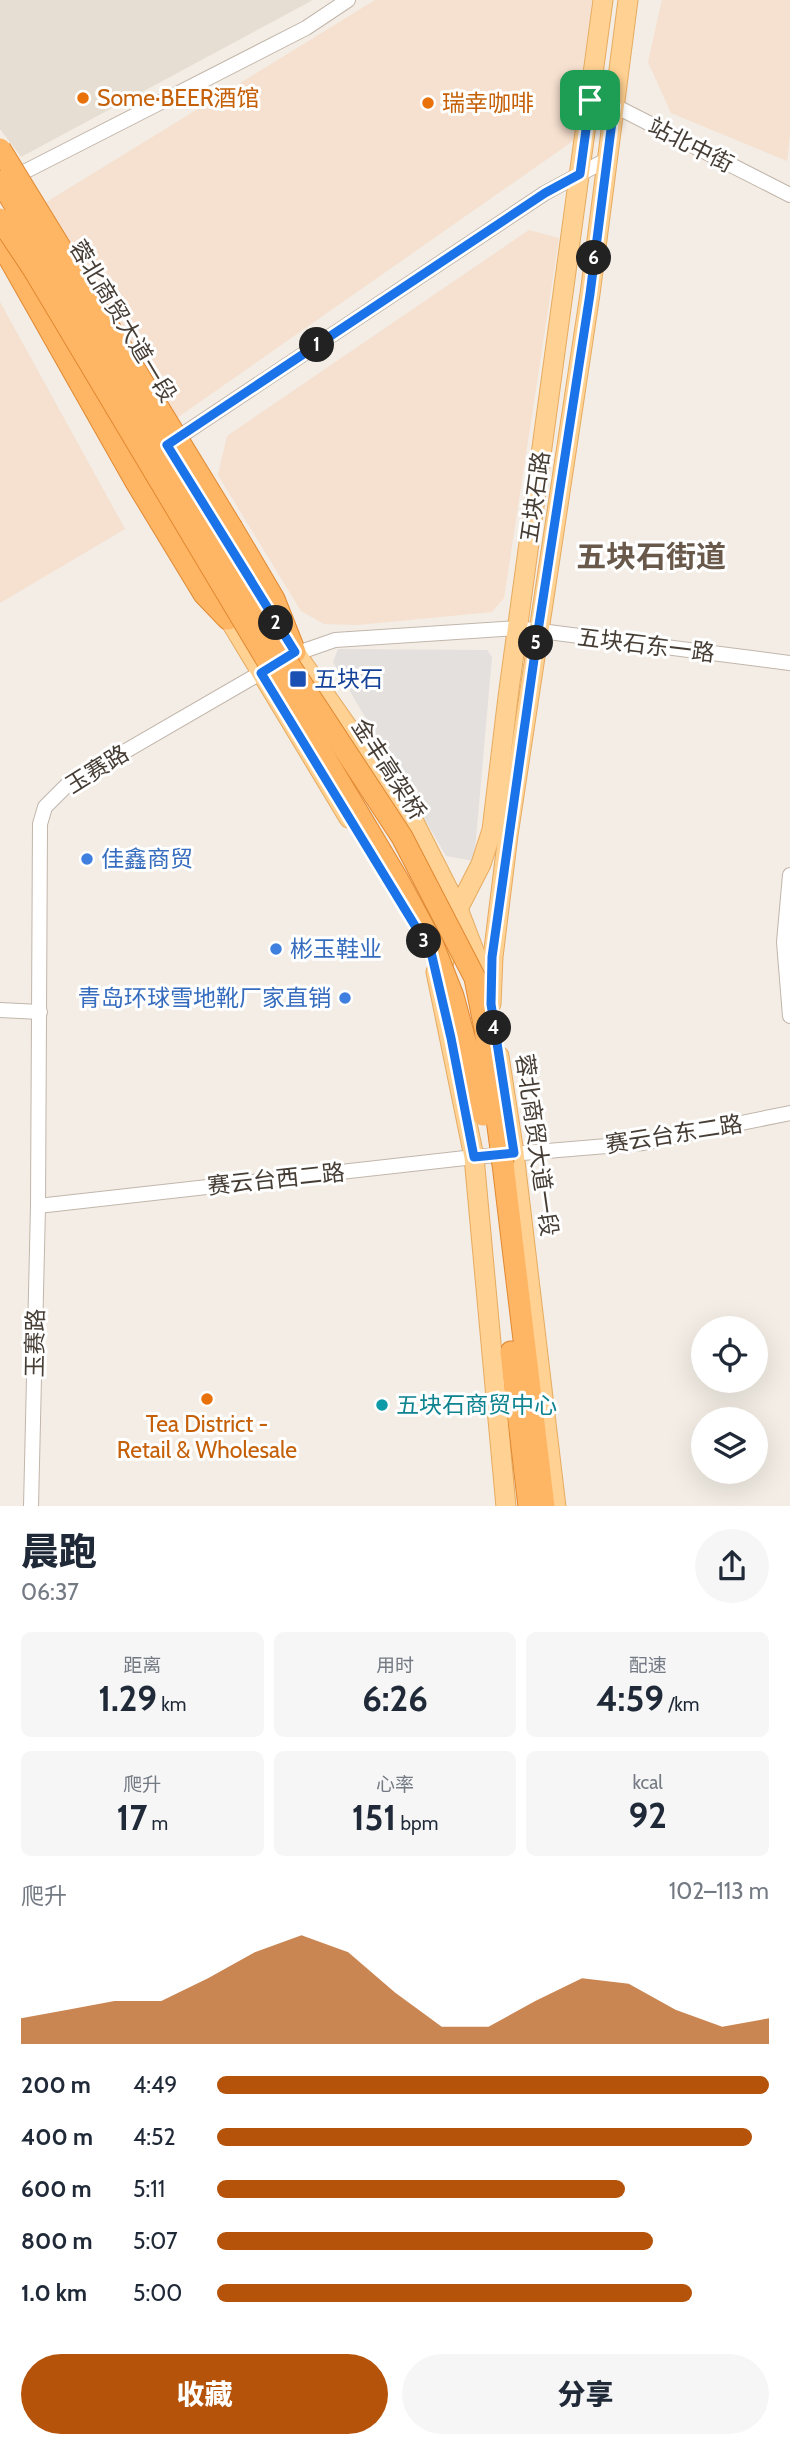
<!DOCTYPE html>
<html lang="zh">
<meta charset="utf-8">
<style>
:root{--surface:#fff;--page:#f6f6f7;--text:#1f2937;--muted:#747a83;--accent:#b45309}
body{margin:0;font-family:Cabin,"Noto Sans SC",sans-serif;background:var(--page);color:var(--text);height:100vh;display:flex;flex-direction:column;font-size:26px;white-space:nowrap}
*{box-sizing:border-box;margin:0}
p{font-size:23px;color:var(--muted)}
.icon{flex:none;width:38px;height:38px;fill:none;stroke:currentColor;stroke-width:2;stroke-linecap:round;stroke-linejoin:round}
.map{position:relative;height:1506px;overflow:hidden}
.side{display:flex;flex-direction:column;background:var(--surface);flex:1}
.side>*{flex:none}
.controls{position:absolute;left:691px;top:1316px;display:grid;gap:14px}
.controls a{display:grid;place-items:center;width:77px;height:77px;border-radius:50%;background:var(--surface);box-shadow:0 7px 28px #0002;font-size:35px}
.pin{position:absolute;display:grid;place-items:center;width:60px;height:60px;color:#fff;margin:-30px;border-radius:14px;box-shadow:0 4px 10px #0006}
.km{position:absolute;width:35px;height:35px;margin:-18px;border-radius:50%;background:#222;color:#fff;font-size:19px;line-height:35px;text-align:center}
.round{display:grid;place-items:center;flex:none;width:74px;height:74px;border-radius:37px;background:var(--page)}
.summary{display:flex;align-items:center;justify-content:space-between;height:119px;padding:0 21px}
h1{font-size:38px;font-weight:800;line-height:52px}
.figures{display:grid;grid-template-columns:repeat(3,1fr);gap:10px;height:119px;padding:7px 21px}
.figures div{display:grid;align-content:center;border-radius:10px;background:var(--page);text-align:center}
.figures b{font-size:35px;font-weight:800}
.figures small{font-size:19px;font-weight:400}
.figures p{font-size:19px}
.chart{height:196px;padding:14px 21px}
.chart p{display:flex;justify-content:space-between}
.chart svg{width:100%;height:126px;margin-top:7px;fill:var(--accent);opacity:.7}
.action{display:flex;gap:14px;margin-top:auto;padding:14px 21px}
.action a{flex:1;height:80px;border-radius:42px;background:var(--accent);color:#fff;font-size:28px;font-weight:800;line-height:80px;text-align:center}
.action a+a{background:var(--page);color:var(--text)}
ul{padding:0 21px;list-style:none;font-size:23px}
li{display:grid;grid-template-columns:112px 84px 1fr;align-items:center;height:52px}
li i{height:18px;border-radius:9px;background:var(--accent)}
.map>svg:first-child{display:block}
.residential{fill:#e7ded3}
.commercial{fill:#f6e0cf}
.parking{fill:#e4e0de}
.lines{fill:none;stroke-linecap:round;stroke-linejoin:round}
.minor-casing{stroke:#c2b6ab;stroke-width:16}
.major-casing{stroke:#e7ab60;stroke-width:21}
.highway-casing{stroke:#e18831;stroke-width:23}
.minor{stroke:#fff;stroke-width:14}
.major{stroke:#ffd192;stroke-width:19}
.highway{stroke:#ffb664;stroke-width:21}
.highway-bridge-casing{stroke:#e18831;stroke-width:23;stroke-linecap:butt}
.highway-bridge{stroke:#ffb664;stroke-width:21}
.route-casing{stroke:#fff;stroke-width:14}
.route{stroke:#1a73e8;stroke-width:9}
.food-dot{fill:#e8710a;stroke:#fff;stroke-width:2.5}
.transit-dot{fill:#1a4fb4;stroke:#fff;stroke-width:2.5}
.shop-dot{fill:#3f7fe0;stroke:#fff;stroke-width:2.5}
.culture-dot{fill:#0f9aa8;stroke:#fff;stroke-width:2.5}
.labels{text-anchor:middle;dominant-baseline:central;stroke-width:6;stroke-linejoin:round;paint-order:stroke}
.food-label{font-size:23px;fill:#c56008;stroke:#fff;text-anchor:start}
.street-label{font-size:23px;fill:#463d35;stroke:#fff}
.transit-label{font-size:23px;fill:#164399;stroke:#fff;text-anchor:start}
.shop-label{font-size:23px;fill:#366cbe;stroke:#fff;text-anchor:start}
.culture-label{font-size:23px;fill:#0d838f;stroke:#fff;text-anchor:start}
.district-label{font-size:30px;font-weight:bold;fill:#69594b;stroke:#fff}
</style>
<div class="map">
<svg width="790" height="1507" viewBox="0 0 790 1507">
<rect width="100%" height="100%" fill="#f3ede5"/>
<polygon class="residential" points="0,0 313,0 21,157 0,129"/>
<g class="commercial">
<polygon points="375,0 592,0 573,141 164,427 40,206"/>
<polygon points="662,0 790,0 790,135 787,161 671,113 648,62"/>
<polygon points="529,230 559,238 504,598 492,612 357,625 324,624 301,611 218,475 227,436"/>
<polygon points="0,302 125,529 0,603"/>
</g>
<polygon class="parking" points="338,649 487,650 492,657 474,861 446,856 333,662"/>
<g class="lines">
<g class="minor-casing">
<g id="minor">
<polyline points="590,100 615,106 790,195"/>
<polyline points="11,181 24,172 306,28 348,0"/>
<polyline points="170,443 545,193 606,160"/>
<polyline points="289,656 335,640 517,628 790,663"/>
<polyline points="790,875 784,942 790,1016"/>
<polyline points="0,1010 40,1012"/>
<polyline points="38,1206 474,1157 643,1143 790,1113"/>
<polyline points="31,1507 38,1206 40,824 45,807 67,785 269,668"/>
</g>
</g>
<g class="major-casing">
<g id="major">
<polyline points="220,604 349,818"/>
<polyline points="287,641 413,820 458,909 486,982"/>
<polyline points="436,972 474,1157 506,1507"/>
<polyline points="442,972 447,943 458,909 481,864 492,830 508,697 603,0"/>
<polyline points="491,1004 493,957 508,835 590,294 628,0"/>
<polyline points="499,1056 514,1153 556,1507"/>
</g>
</g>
<g class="highway-casing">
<g id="highway">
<polyline points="0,242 136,482 204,594 228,619"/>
<polyline points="232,528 274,599 295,652"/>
<polyline points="503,1164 544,1507"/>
<polyline points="511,1352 529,1507"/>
</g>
</g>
<use href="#minor" class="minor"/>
<use href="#major" class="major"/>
<use href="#highway" class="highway"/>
<g class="highway-bridge-casing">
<g id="highway-bridge">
<polyline points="0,149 232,528"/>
<polyline points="0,181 68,291 282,654 402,837 475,978 485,1029 503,1164"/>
<polyline points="0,219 34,270 398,880 433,945 453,996 481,1100 483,1115"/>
</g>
</g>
<use href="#highway-bridge" class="highway-bridge"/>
</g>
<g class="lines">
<g class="route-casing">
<polygon id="route" points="590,100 614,106 590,294 538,631 492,957 491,1004 514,1153 474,1157 451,1038 431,952 261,673 295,652 167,445 545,193 580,174"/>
</g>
<use href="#route" class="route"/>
</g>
<g class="food-dot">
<circle cx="83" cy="98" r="7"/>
<circle cx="428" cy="103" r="7"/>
<circle cx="207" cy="1399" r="7"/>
</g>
<rect class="transit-dot" x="289" y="670" width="18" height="18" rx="3.5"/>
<g class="shop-dot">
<circle cx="87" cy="859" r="7"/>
<circle cx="276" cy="949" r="7"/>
<circle cx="345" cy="998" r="7"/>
</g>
<circle class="culture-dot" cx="382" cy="1405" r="7"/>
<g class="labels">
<g class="food-label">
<text x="97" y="98">Some·BEER酒馆</text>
<text x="442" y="103">瑞幸咖啡</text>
<text x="207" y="1424" text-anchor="middle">Tea District -<tspan x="207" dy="26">Retail &amp; Wholesale</tspan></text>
</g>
<g class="street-label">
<text transform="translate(691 145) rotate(27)">站北中街</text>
<text transform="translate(123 321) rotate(59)">蓉北商贸大道一段</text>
<text transform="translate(535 497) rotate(-82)">五块石路</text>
<text transform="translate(646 645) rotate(7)">五块石东一路</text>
<text transform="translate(97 769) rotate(-32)">玉赛路</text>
<text transform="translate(389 769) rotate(57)">金丰高架桥</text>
<text transform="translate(674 1134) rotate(-9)">赛云台东二路</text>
<text transform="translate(537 1145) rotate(82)">蓉北商贸大道一段</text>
<text transform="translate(276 1179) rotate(-6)">赛云台西二路</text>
<text transform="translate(35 1343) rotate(-89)">玉赛路</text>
</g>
<g class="transit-label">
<text x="314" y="679">五块石</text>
</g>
<g class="shop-label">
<text x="101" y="859">佳鑫商贸</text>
<text x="290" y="949">彬玉鞋业</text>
<text x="331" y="998" text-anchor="end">青岛环球雪地靴厂家直销</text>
</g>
<g class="culture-label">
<text x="396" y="1405">五块石商贸中心</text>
</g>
<g class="district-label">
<text x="651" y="556">五块石街道</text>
</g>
</g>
</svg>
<div class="controls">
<a><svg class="icon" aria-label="locate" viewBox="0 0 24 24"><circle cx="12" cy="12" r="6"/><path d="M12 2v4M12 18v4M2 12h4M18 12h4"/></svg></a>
<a><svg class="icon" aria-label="layers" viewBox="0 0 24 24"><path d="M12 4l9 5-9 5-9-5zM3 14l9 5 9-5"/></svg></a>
</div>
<div class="pin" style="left:590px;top:100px;background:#1e9e55"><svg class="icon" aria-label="arrive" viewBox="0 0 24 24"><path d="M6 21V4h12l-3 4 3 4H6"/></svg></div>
<b class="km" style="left:317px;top:345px">1</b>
<b class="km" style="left:276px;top:623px">2</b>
<b class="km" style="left:424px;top:941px">3</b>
<b class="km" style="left:494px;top:1028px">4</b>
<b class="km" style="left:536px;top:643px">5</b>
<b class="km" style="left:594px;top:258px">6</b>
</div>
<section class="side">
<div class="summary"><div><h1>晨跑</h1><p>06:37</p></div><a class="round"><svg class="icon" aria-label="share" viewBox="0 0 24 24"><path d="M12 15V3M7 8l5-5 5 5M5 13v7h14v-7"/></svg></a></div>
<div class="figures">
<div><p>距离</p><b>1.29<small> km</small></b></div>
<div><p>用时</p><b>6:26</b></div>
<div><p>配速</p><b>4:59<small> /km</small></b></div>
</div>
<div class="figures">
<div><p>爬升</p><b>17<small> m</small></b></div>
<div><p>心率</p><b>151<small> bpm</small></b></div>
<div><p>kcal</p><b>92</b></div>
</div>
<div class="chart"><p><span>爬升</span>102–113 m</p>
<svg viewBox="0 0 160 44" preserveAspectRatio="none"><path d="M0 44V35L10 32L20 29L30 29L40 21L50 12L60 6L70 12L80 26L90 38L100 38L110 29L120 21L130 23L140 32L150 38L160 35V44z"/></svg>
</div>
<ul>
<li><b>200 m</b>4:49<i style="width:100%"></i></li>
<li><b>400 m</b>4:52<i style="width:97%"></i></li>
<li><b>600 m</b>5:11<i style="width:74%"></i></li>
<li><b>800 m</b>5:07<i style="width:79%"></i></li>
<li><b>1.0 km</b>5:00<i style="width:86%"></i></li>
</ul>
<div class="action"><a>收藏</a><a>分享</a></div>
</section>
